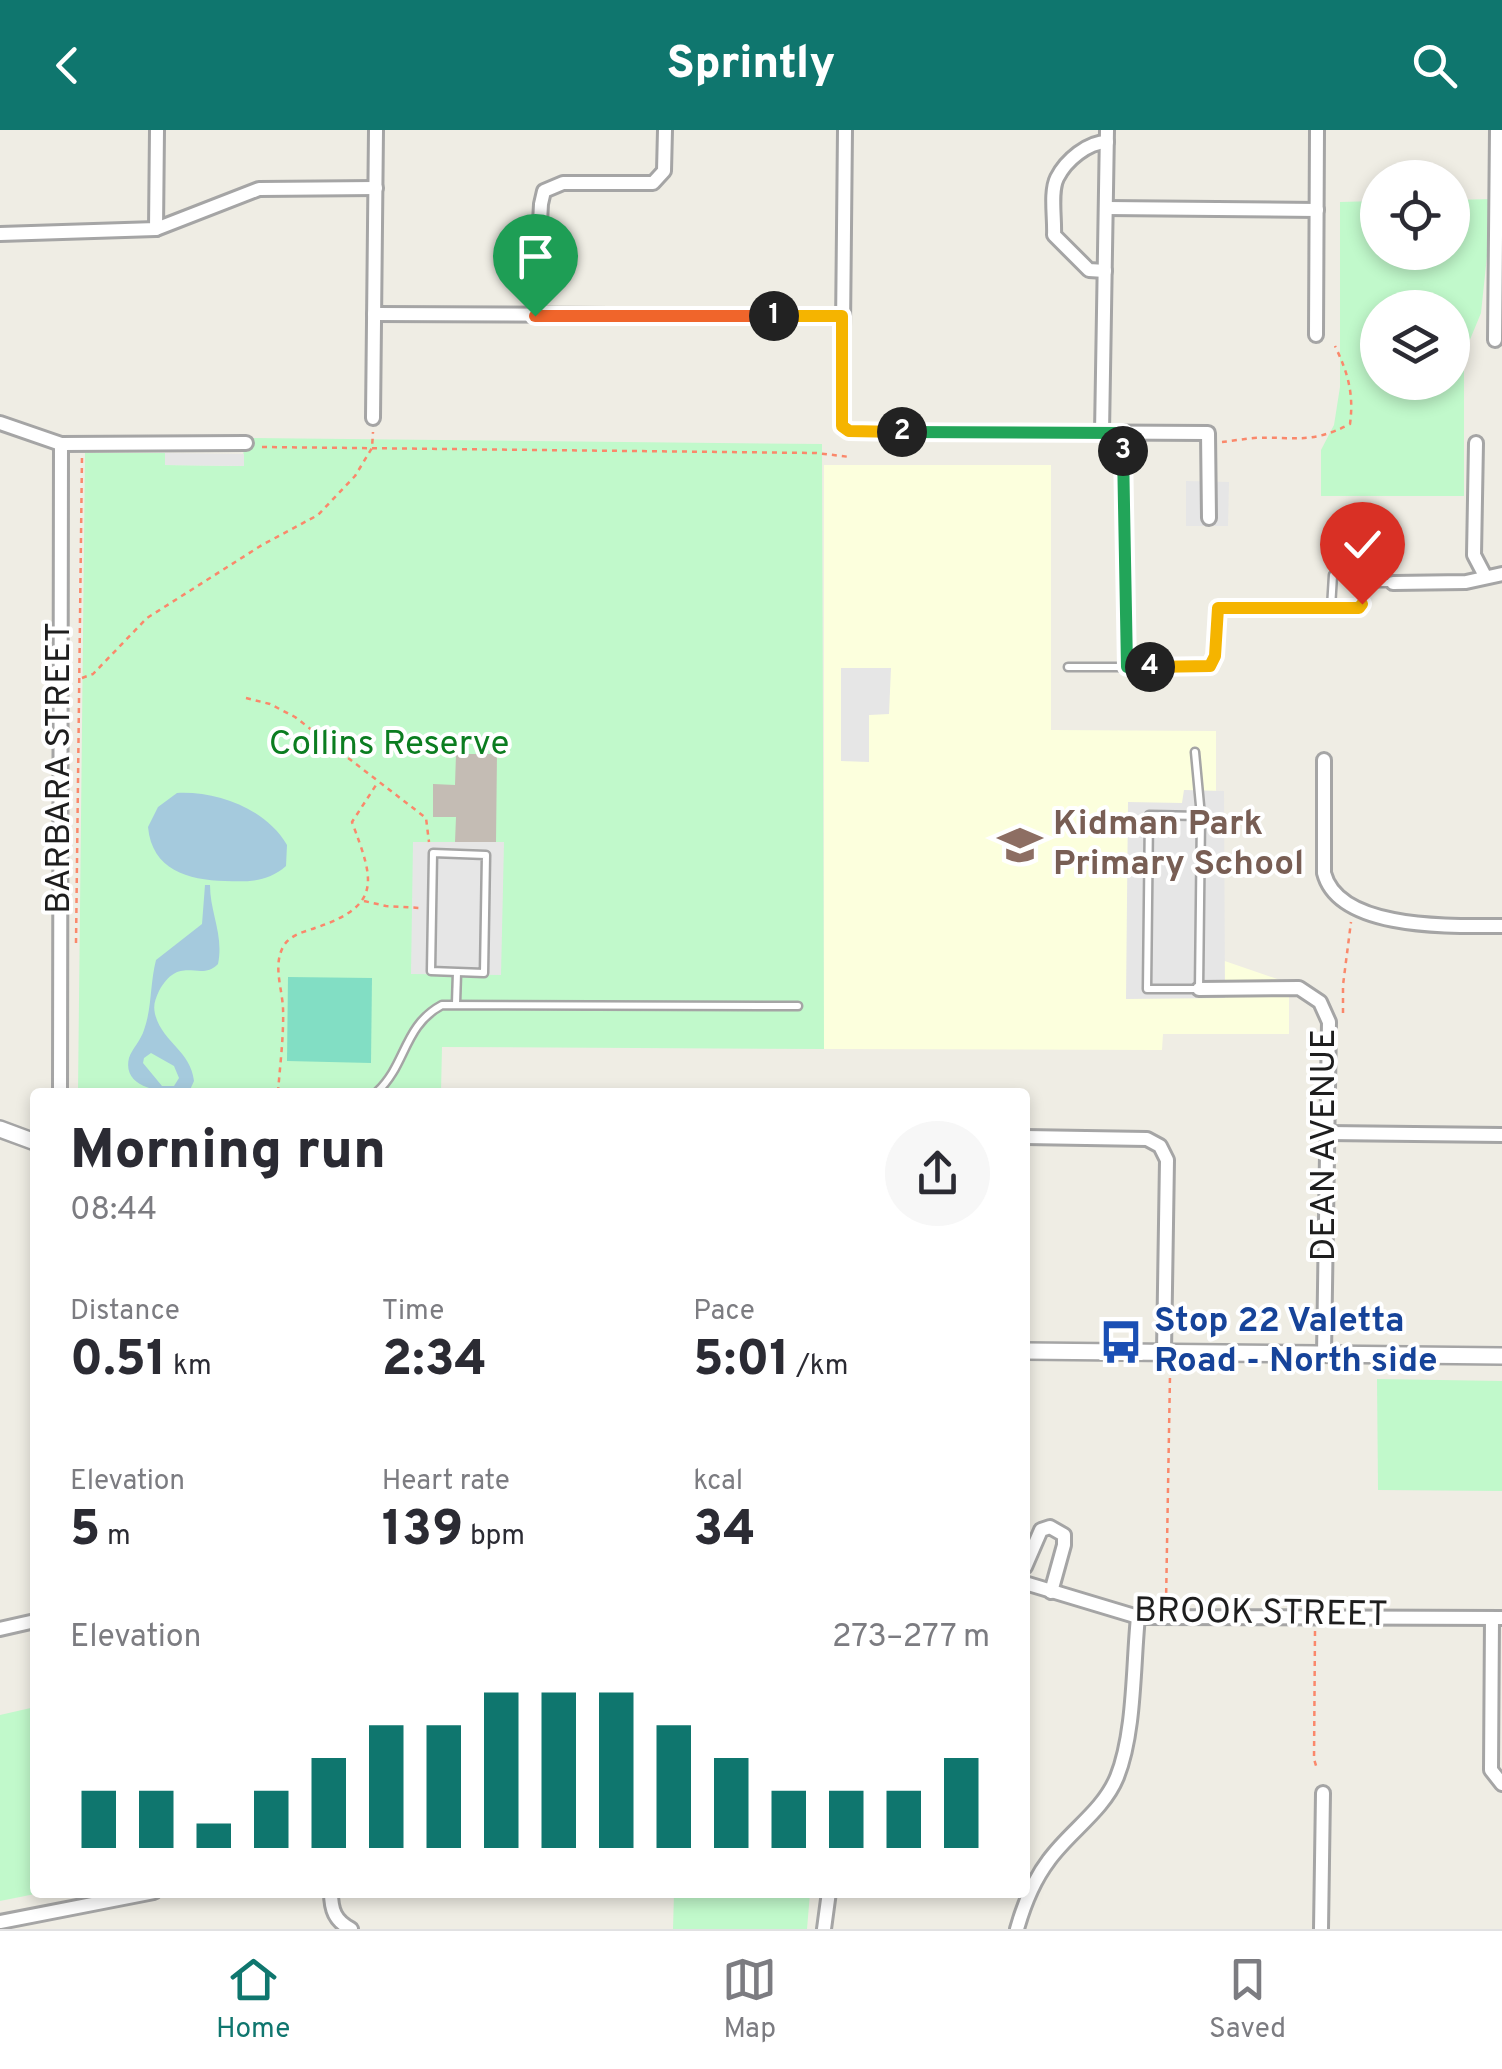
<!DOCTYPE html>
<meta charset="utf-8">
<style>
:root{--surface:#fff;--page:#f7f7f7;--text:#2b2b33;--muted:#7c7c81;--line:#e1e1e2;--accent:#0f766e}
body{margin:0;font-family:Overpass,sans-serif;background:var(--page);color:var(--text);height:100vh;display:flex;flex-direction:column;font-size:38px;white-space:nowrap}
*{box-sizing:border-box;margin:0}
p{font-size:32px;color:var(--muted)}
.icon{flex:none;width:55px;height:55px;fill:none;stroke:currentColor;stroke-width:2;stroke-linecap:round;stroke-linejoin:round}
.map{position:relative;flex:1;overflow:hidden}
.sheet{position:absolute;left:30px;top:958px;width:1000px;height:810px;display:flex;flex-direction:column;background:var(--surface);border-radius:10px;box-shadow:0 5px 15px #0003}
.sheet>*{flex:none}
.controls{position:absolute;left:1360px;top:30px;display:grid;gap:20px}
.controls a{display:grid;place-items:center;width:110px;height:110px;border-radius:50%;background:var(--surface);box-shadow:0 5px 15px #0003;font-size:50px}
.pin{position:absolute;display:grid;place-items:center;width:85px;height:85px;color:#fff;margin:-102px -42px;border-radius:50% 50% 50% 0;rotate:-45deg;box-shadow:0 0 10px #0007}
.pin .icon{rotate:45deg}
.km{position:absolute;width:50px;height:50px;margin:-25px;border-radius:50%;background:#222;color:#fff;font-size:28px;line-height:50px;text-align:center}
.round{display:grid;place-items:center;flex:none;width:105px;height:105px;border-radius:52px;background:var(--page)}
.headline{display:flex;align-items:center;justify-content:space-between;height:170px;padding:0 40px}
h1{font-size:55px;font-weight:800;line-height:75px}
.figures{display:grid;grid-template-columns:repeat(3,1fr);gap:15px;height:170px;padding:10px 40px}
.figures div{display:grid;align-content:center}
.figures b{font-size:50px;font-weight:800}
.figures small{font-size:28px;font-weight:400}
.figures p{font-size:28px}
.chart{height:280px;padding:20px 40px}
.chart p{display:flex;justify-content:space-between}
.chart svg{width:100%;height:180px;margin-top:10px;stroke:var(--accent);stroke-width:6}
header{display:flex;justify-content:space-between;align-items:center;height:130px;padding:0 40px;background:var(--accent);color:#fff;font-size:45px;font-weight:800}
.tabs{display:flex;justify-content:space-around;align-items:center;height:140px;border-top:2px solid var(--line);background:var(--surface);font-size:28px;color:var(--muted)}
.tabs a{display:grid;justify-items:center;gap:5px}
.tabs .on{color:var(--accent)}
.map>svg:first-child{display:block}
.education{fill:#fcffdd}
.park{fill:#c1f9cb;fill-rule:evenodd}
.pitch{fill:#82dec4}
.parking{fill:#e6e6e6}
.water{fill:#a5cadd;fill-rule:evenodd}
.building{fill:#c4bcb4}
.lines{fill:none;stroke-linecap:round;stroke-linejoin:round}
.service-casing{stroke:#a5a5a5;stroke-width:11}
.minor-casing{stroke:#a5a5a5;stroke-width:18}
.tertiary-casing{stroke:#a5a5a5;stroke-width:20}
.path{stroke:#fa886b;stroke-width:2.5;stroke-dasharray:5 5;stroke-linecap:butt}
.service{stroke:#fff;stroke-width:6}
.minor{stroke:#fff;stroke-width:12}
.tertiary{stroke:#fff;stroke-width:15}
.split-1-casing{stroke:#fff;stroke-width:20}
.split-2-casing{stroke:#fff;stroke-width:20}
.split-3-casing{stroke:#fff;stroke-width:20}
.split-4-casing{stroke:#fff;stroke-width:20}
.split-5-casing{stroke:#fff;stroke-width:20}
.split-1{stroke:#f0652b;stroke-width:12}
.split-2{stroke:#f5b400;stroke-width:12}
.split-3{stroke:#22a559;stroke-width:12}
.split-4{stroke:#22a559;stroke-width:12}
.split-5{stroke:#f5b400;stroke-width:12}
.labels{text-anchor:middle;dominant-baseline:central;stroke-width:8;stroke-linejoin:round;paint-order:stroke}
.park-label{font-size:35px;fill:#0b7d20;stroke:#fff}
.street-label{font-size:35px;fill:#1e1e1e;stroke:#fff}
.education-label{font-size:35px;font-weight:bold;fill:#785e54;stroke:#fff;text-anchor:start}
.transit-label{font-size:35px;font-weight:bold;fill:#164399;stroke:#fff;text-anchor:start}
</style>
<header><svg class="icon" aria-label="back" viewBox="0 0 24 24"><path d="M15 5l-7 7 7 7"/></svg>Sprintly<svg class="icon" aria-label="search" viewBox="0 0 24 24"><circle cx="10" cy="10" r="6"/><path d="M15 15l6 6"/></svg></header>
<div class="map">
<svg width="1502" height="1799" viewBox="0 0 1502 1799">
<rect width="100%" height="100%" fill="#efede4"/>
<polygon class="education" points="824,335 1051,335 1051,600 1216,601 1216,828 1289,853 1289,904 1163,904 1162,920 824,919"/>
<g class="park">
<path d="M1493,69L1481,183L1464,224V366H1321V320L1334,295L1340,257V72L1377,71L1378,122H1452L1453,70ZM1378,178H1452V252H1378Z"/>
<polygon points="244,308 822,314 824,919 442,917 441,962 78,962 85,323 165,323 165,335 243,336"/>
<polygon points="1377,1249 1502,1251 1502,1361 1378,1360"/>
<polygon points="35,1577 35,1762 40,1763 0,1771 0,1585"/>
<polygon points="674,1763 810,1763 807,1799 673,1799"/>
</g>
<polygon class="pitch" points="288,847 372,848 371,933 287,931"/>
<g class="parking">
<polygon points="165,323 244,324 244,336 165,335"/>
<polygon points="1186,351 1229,352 1228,396 1186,396"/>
<polygon points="841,538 891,538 889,584 869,585 869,632 841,631"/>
<polygon points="1184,660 1224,661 1225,868 1126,869 1128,672 1182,673"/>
<polygon points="413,712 504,712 501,845 411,844"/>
</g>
<g class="water">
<path d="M177,663C218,661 266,679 287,715L286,736C268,752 249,752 225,751C188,750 152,740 148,697L158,677Z"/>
<path d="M205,755H210C210,783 224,805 218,834C200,853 180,823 159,861C155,870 153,875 155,884C162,912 191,921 194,951L189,962C169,963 121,961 129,928C132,919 141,910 144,900C152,878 150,853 156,830L202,794ZM151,923L174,936L179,948L174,956H162L143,933L144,928Z"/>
</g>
<polygon class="building" points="456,624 497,624 496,712 455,712 456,687 433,687 433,654 455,655"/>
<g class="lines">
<g class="service-casing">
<g id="service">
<polyline points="1123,304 1127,537 1210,536 1215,526 1217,478 1331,478 1333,445 1336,442 1358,442 1363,453 1393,453"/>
<polyline points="1331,478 1359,478 1362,474 1363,453"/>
<polyline points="1068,537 1127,537"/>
<polyline points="1195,622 1201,686 1199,859 1147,859 1149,685 1201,686"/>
<polygon points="433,723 486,725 484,843 431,841"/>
<polyline points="456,873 457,843"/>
<path d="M377,962C407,934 403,896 442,875L798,876"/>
</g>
</g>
<g class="minor-casing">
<g id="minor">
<polyline points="845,0 842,296 849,301 1208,303 1209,388"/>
<polyline points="1106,78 1317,80"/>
<polyline points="156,99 157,0"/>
<polyline points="0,104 156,99 259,59 376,58"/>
<path d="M1105,141L1089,140L1054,105C1055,89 1050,62 1057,48C1066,30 1088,12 1107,12"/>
<polyline points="374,184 842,186"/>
<polyline points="535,186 541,74 544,61 563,53 653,53 664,41 665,0"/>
<polyline points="1316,205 1317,0"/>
<polyline points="1495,210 1497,0"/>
<polyline points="373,288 376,0"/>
<polyline points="0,293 61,314 246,313"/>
<polyline points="1102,303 1107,0"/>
<polyline points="1476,313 1474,425 1485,446"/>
<polyline points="1393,453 1466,452 1502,444"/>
<path d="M1324,630V743C1339,801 1454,796 1502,796"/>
<polyline points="1199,859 1299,858 1320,872 1329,892 1324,1224"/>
<polyline points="60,962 61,314"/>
<polyline points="1327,1003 1502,1005"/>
<polyline points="1025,1007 1147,1009 1160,1016 1167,1030 1164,1222"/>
<polyline points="1025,1437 1041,1400 1050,1397 1064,1405 1064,1415 1051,1462"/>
<polyline points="1025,1453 1138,1487 1502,1488"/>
<polyline points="1492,1488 1491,1640 1502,1654"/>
<polyline points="0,1499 35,1491"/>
<path d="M331,1762C331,1780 335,1791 351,1799"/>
<polyline points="0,1792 154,1762"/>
<polyline points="824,1799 829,1762"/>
<path d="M1017,1799C1024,1774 1033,1751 1049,1730C1070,1701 1103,1681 1117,1647C1135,1602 1133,1535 1138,1487"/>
<polyline points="1321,1799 1323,1663"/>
</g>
</g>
<g class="tertiary-casing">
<g id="tertiary">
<polyline points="0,999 35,1012"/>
<polyline points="1025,1221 1502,1226"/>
</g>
</g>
<g class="path">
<path d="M1222,312C1232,311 1243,309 1254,308C1294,306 1310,315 1350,294C1354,264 1348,243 1335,216"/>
<polyline points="262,317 816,323 850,327"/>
<polyline points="82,548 93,544 147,488 262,415 318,385 355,346 372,318 373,302"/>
<polyline points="246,568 270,574 295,587 426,688 429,712"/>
<polyline points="364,771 386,776 420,778"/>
<polyline points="76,813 82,326"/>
<polyline points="1343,883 1343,855 1351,792"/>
<path d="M278,962C280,935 284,905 283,878C282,858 273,836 283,817C289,805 304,802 315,798C384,775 373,749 352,692L378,652"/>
<polyline points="1166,1473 1170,1245"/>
<polyline points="1315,1501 1314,1629 1317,1639"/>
</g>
<use href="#service" class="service"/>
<use href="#minor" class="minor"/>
<use href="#tertiary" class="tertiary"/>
</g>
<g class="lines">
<g class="split-1-casing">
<polyline id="split-1" points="535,186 774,186"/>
</g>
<g class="split-2-casing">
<polyline id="split-2" points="774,186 842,186 842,296 849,301 902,302"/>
</g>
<g class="split-3-casing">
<polyline id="split-3" points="902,302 1123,303 1123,321"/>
</g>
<g class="split-4-casing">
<polyline id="split-4" points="1123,321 1127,537 1150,537"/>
</g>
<g class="split-5-casing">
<polyline id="split-5" points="1150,537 1210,536 1215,526 1218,478 1359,478 1362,474"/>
</g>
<use href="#split-1" class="split-1"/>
<use href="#split-2" class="split-2"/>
<use href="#split-3" class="split-3"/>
<use href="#split-4" class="split-4"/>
<use href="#split-5" class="split-5"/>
</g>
<defs>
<g id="school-bare" transform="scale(3.45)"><path d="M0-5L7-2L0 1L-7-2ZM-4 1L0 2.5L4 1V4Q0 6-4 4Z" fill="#8d6e63" stroke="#fff" stroke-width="2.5" paint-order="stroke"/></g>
<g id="bus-bare" transform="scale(3.45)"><path d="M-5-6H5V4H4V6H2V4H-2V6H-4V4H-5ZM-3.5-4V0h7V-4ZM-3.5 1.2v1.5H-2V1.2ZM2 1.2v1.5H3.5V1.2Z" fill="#1a4fb4" stroke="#fff" stroke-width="2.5" paint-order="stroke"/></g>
</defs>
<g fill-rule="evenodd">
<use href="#school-bare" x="1020" y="715"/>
<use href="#bus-bare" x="1121" y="1212"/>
</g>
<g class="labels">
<g class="park-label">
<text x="389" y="615">Collins Reserve</text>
</g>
<g class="street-label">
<text transform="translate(60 638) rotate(-90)">BARBARA STREET</text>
<text transform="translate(1325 1015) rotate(-90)">DEAN AVENUE</text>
<text transform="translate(1261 1484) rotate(1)">BROOK STREET</text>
</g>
<g class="education-label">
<text x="1053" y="695">Kidman Park<tspan x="1053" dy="40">Primary School</tspan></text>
</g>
<g class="transit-label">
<text x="1154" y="1192">Stop 22 Valetta<tspan x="1154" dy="40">Road - North side</tspan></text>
</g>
</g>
</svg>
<div class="controls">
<a><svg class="icon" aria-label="locate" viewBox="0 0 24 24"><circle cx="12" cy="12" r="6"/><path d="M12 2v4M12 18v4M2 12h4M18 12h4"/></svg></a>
<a><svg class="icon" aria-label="layers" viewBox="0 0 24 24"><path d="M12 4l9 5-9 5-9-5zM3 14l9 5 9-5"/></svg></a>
</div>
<div class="pin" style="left:535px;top:186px;background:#1e9e55"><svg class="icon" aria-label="arrive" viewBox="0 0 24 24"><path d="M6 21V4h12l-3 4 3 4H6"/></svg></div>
<div class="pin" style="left:1362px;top:474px;background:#d93025"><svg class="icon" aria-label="check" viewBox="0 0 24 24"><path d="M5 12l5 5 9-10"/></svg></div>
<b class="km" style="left:774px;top:186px">1</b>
<b class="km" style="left:902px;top:302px">2</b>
<b class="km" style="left:1123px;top:321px">3</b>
<b class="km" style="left:1150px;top:537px">4</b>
<section class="sheet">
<div class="headline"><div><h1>Morning run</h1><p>08:44</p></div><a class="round"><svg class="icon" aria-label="share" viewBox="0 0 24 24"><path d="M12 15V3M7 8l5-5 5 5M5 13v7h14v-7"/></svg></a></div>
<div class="figures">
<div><p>Distance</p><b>0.51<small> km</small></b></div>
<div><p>Time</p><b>2:34</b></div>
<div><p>Pace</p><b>5:01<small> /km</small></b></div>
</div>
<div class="figures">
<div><p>Elevation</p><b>5<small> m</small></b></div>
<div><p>Heart rate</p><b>139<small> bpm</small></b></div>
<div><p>kcal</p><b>34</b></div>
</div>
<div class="chart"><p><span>Elevation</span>273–277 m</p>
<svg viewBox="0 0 160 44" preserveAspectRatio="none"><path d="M5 44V30M15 44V30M25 44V38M35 44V30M45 44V22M55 44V14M65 44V14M75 44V6M85 44V6M95 44V6M105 44V14M115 44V22M125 44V30M135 44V30M145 44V30M155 44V22"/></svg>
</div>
</section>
</div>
<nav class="tabs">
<a class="on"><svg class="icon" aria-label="home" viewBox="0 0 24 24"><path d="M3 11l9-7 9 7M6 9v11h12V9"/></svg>Home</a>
<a><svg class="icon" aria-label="map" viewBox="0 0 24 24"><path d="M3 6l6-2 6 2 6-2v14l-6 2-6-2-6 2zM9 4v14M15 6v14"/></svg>Map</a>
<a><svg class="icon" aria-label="saved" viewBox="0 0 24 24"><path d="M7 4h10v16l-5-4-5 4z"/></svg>Saved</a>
</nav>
